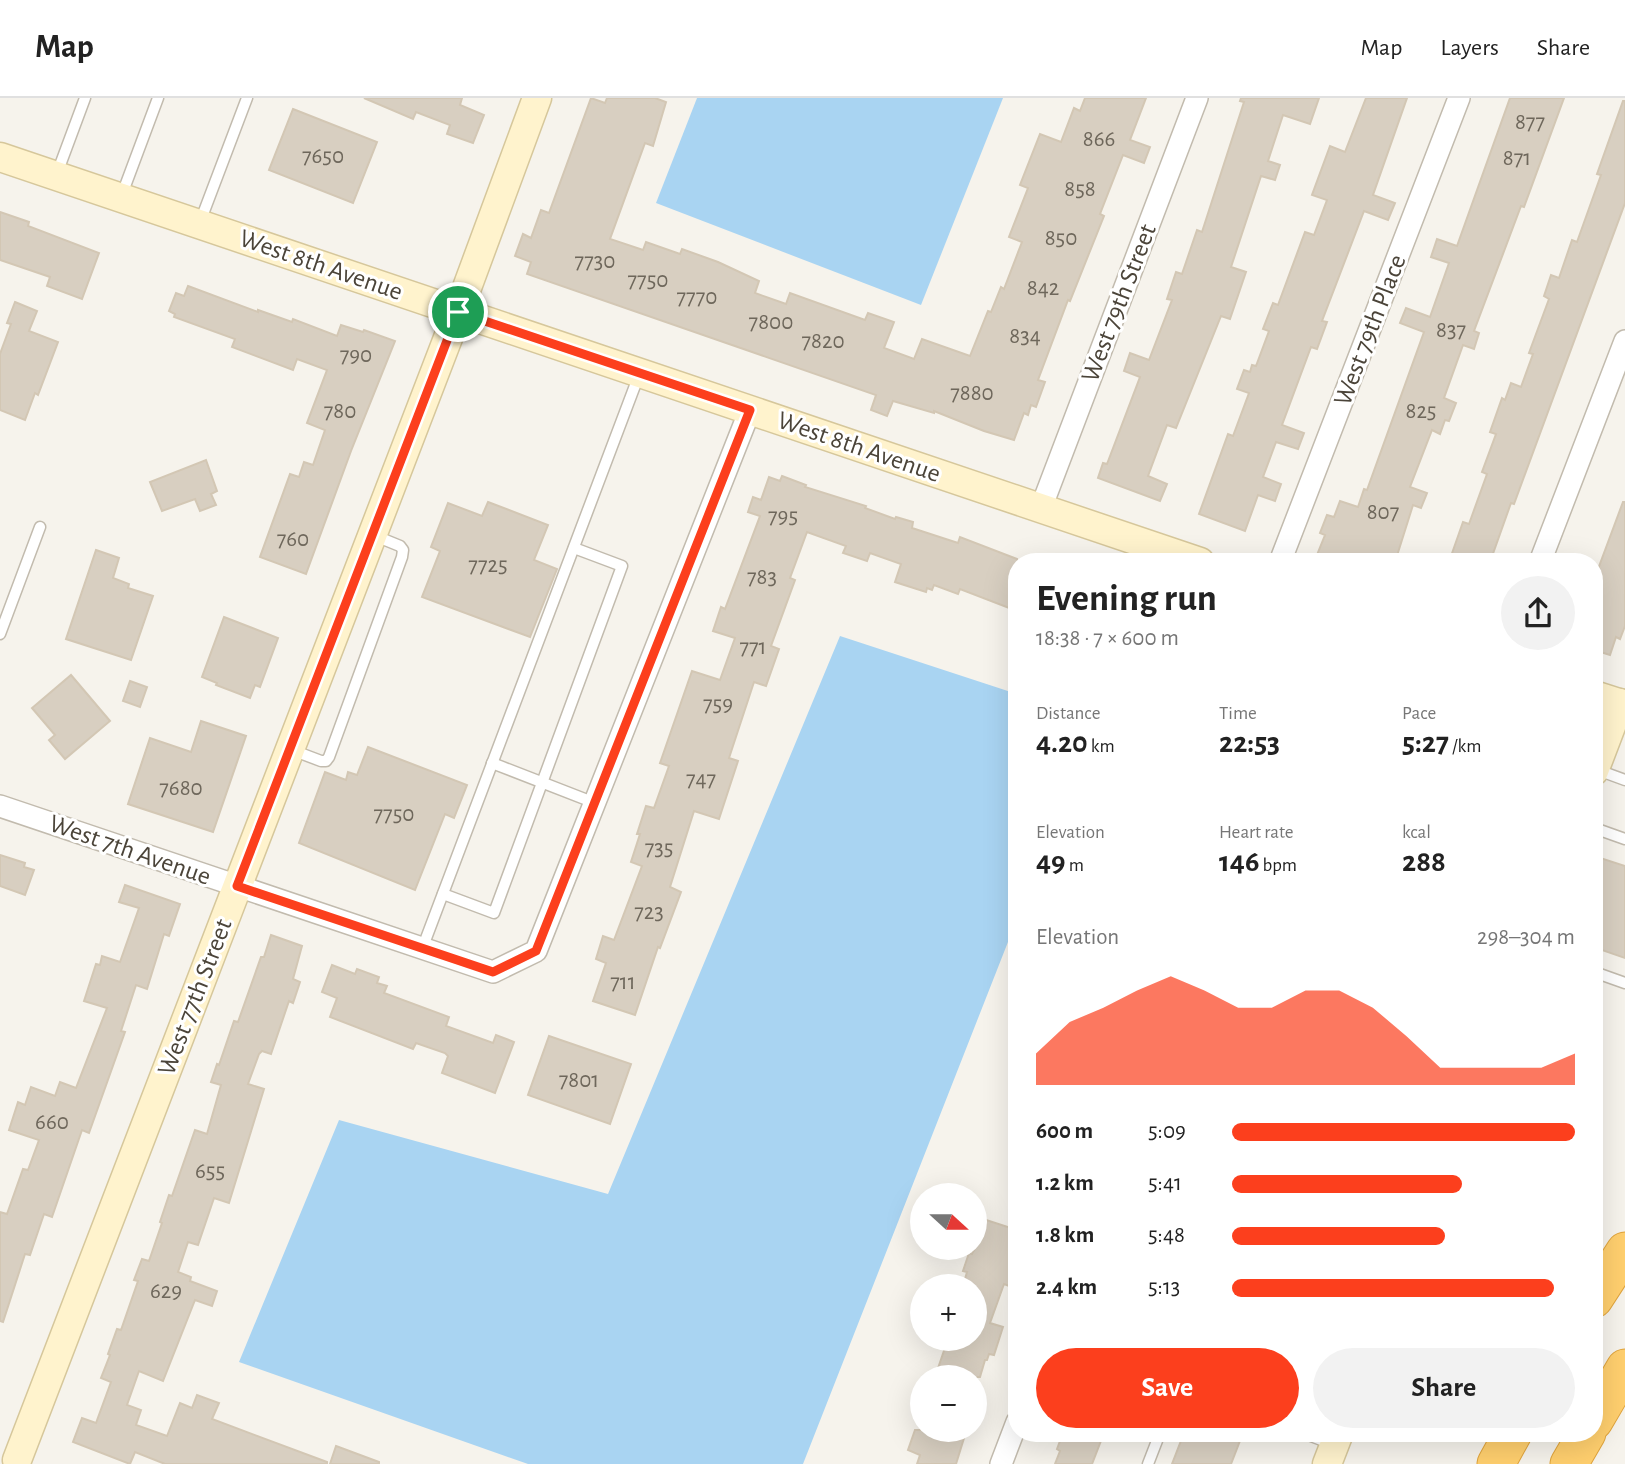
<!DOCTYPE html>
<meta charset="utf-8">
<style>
:root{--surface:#fff;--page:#f2f2f2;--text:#222;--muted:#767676;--line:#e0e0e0;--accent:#fc3f1d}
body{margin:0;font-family:"Alegreya Sans",sans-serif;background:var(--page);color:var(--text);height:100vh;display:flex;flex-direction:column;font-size:26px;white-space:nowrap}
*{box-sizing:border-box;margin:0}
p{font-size:23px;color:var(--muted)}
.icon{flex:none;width:38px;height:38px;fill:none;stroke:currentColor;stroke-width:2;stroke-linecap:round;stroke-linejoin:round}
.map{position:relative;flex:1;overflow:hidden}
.sheet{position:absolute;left:1008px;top:455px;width:595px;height:889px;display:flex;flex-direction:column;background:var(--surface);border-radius:28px;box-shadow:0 7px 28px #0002}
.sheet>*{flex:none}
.needle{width:46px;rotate:111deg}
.controls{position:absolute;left:910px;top:1085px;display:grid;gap:14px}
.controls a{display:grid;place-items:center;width:77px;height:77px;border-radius:50%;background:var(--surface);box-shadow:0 7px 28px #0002;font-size:35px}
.pin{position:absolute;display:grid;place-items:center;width:60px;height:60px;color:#fff;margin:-30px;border:4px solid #fff;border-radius:50%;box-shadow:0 2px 7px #0007}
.round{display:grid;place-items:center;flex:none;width:74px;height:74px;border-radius:37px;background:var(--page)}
.head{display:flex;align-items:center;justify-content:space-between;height:119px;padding:0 28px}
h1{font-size:38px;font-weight:700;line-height:52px}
.stats{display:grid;grid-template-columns:repeat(3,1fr);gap:10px;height:119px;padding:7px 28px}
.stats div{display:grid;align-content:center}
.stats b{font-size:30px;font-weight:700}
.stats small{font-size:19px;font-weight:400}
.stats p{font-size:19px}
.chart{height:196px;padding:14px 28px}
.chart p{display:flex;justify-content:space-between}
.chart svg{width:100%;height:126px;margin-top:7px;fill:var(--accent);opacity:.7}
.primary-button{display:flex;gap:14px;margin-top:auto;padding:14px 28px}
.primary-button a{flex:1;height:80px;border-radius:42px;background:var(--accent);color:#fff;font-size:28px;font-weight:700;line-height:80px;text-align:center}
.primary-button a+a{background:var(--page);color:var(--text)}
ul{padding:0 28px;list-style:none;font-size:23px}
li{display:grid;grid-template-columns:112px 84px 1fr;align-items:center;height:52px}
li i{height:18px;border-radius:9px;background:var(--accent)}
header{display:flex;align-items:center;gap:42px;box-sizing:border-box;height:98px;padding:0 35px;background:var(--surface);border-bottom:2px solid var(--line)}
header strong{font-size:33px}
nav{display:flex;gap:38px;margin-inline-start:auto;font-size:24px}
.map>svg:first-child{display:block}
.water{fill:#a9d4f2}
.building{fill:#d8cfc1;stroke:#d3c7b4;stroke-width:2}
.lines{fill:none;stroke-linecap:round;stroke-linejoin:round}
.lane-casing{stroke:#c2bbae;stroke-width:13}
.street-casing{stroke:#c2bbae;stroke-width:24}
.secondary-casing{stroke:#d6c79b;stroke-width:31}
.highway-casing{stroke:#e0a43c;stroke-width:39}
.lane{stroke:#fff;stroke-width:10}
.street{stroke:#fff;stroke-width:21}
.secondary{stroke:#fff3cd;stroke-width:28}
.highway{stroke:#ffcf6e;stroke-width:37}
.route-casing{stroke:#fff;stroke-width:14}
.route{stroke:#fc3f1d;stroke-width:9}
.labels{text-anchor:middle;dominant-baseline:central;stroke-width:6;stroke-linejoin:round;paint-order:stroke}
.number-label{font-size:23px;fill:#6e675b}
.street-label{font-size:26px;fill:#4b4439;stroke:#fff}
</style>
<header>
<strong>Map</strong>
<nav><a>Map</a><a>Layers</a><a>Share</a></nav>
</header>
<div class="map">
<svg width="1625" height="1366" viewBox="0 0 1625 1366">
<rect width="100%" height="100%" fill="#f6f3ec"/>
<g class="water">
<polygon points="697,0 1003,0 921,207 656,105"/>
<polygon points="840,538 1017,596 1017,821 803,1366 528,1366 239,1264 339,1022 608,1096"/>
</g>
<g class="building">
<polygon points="364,0 462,0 460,7 484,17 473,45 447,36 450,27 416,14 413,21"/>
<polygon points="591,0 605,5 607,0 655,0 666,4 653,48 645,45 610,141 643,152 646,144 680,156 682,151 718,164 759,183 755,195 786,206 790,195 865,222 868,215 894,224 884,250 914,261 922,241 970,258 988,213 991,214 1001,189 1004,191 1022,144 1009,139 1028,90 1020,87 1040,36 1061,44 1074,10 1080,13 1085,0 1146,0 1130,42 1150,49 1144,65 1123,57 1100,116 1104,118 1070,203 1068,202 1038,282 1045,284 1036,309 1031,307 1028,317 1024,315 1014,342 984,333 934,313 934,315 893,303 887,318 871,312 876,297 527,176 531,164 515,158 523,136 531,140 541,112 549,115"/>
<polygon points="1241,0 1319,0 1310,26 1283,17 1268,63 1280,67 1275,82 1261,78 1231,169 1246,174 1230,221 1221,218 1176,330 1167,327 1148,378 1167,386 1160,403 1098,380 1103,365 1107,366 1140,279 1124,273 1130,255 1149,262 1172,202 1167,201 1176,174 1182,176 1197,132 1202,134 1244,4 1240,3"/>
<polygon points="1366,0 1407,0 1373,97 1395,105 1388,122 1364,113 1322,223 1327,224 1317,251 1311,249 1282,327 1304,335 1298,351 1276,344 1263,379 1281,386 1275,403 1258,397 1245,433 1199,416 1228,336 1233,338 1249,295 1237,291 1244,272 1250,274 1252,267 1256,268 1269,233 1263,231 1273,205 1278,207 1305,134 1314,137 1327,102 1312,97 1330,48 1345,54"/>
<polygon points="1510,0 1564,0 1524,109 1521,108 1474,233 1479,235 1474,251 1463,247 1444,300 1456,305 1449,323 1445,322 1440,336 1432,332 1410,389 1427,395 1421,410 1413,407 1395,464 1335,464 1317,457 1325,437 1320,435 1327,417 1334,419 1340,403 1358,409 1364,391 1367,392 1424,234 1400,225 1406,210 1430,219 1449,165 1431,159 1437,141 1457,148"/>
<polygon points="1623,3 1625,3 1625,105 1514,406 1511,405 1490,464 1449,464 1463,424 1469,426 1487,376 1482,374 1496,336 1490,334 1502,300 1505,302 1511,285 1521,289 1533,256 1529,255 1549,201 1544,198 1551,177 1559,180 1572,142 1577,144 1601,77 1597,76"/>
<polygon points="293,11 377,44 353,105 269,72"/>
<polygon points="0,114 29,124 28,128 99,155 82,201 47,188 50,179 0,162"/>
<polygon points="188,188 258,214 258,212 292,224 293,221 337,238 341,227 363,234 364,232 395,243 351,353 306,476 260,459 290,376 299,379 304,364 313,367 325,332 307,325 327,272 297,261 293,272 232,249 235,241 174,219 175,216 169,213 176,195 184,198"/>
<polygon points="15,204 37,213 29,233 58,244 38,297 35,295 25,322 0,312 0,256 11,226 7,225"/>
<polygon points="206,362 217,393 211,396 216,407 200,413 195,401 162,413 150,384"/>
<polygon points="782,378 806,387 805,389 866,408 865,410 895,421 896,419 913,424 912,430 958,445 960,439 1017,461 1017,513 960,491 958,496 934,487 932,492 927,490 926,494 895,484 901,466 870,455 867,463 843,455 846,448 807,434 790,480 795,482 771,548 779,551 766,588 754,584 729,660 738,663 719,721 694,713 670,789 681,794 660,850 658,849 635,917 593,903 606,865 596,861 603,838 614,842 642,768 631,764 640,736 637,736 646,708 654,710 669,668 660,665 692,573 720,582 735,540 713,533 721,509 725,511 760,418 748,414 753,399 761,402 769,379 780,383"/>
<polygon points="488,404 548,427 534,462 557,471 530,539 422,499 440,453 431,449 448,405 482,418"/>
<polygon points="1623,404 1625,404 1625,528 1620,541 1616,539 1610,557 1594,552 1594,482"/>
<polygon points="96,452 119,460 113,480 129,486 128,490 153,498 131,562 66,541"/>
<polygon points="224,519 278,540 260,589 255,587 250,600 216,587 217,585 202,579"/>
<polygon points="71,577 110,623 65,661 49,642 55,637 32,610"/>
<polygon points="130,583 147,589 140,609 123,603"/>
<polygon points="201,623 246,638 213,734 128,706 150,640 191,654"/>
<polygon points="368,649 467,687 454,720 445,716 415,792 299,745 325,674 346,682 348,674 357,677"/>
<polygon points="0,757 25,765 24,769 34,772 25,797 0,788"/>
<polygon points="1594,758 1625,768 1625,860 1596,850 1600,838 1594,836"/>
<polygon points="125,787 180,806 169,838 164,836 147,891 136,887 121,933 125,934 89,1035 82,1032 52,1119 44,1116 30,1157 25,1156 3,1224 0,1223 0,1114 7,1116 23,1071 28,1072 39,1042 9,1032 18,1004 25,1007 31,989 55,998 60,984 76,990 107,910 84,903 96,866 100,867 102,858 120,864 139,810 119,804"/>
<polygon points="271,837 302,848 293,881 300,884 293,905 289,903 271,956 262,953 259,956 248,986 264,991 229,1105 214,1100 198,1147 188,1144 178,1174 191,1179 190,1183 217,1193 212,1208 195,1202 163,1283 139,1273 127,1307 141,1312 136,1327 167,1338 180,1305 192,1310 197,1297 219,1305 212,1321 327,1364 327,1366 165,1366 135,1354 130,1366 73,1344 82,1320 96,1325 111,1284 101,1280 110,1257 108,1256 117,1231 121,1232 138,1183 134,1182 142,1161 149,1163 162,1125 160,1124 169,1097 172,1098 195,1032 207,1036 221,987 211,984 217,966 219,967 234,923 238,924 261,859 264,859"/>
<polygon points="332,867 355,876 357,871 379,879 377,885 387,888 384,895 449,919 446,928 493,945 496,937 514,944 495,995 442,975 448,958 445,955 416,945 413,951 330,919 337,900 322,894"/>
<polygon points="549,938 631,966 610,1026 528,997"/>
<polygon points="983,1121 1017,1132 1017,1191 1004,1186 990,1225 1003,1229 994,1257 989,1256 987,1262 985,1262 980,1279 935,1279 948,1241 975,1241 975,1188 963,1188 967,1174 963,1173 969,1155 972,1156 975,1150"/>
<polygon points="915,1332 948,1332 965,1337 956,1366 917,1366 920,1357 908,1352"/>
<polygon points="1063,1335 1104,1335 1092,1366 1055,1366 1060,1353 1057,1351"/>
<polygon points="1184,1335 1243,1335 1231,1366 1172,1366"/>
<polygon points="336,1348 379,1364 379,1366 330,1366"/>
</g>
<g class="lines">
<g class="lane-casing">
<g id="lane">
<polyline points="56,78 85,0"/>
<polyline points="121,99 158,0"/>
<polyline points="200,124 247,0"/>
<polyline points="0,536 40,429"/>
<polyline points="292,652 321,663 326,663 329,659 402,459 403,452 400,448 373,437"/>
<polyline points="492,665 595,705"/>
<polyline points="1595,671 1625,682"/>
<polyline points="1594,730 1625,741"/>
<polyline points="443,796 494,815 622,468 574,450"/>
<polyline points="422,851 639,277"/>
<polyline points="1594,874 1625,885"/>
<polyline points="1303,1335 1332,1346"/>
<polyline points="1148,1366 1160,1335"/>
</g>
</g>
<g class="street-casing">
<g id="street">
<polyline points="1041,410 1197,0"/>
<polyline points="1280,464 1459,0"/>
<polyline points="1540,464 1625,243"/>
<polyline points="0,708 493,874 536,853 750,312"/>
<polyline points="1001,1366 1017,1324"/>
</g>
</g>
<g class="secondary-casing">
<g id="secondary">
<polyline points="0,59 1200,464"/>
<polyline points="1594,597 1625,607"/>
<polyline points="1594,673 1620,605"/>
<polyline points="17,1362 458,214 537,0"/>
<polyline points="1327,1366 1339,1335"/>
</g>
</g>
<g class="highway-casing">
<g id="highway">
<polyline points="1594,1201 1625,1153"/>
<polyline points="1594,1323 1625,1270"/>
<polyline points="1496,1366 1513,1335"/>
<polyline points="1569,1366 1587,1335"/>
</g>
</g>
<use href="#lane" class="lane"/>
<use href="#street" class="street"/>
<use href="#secondary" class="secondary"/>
<use href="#highway" class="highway"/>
</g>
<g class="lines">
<g class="route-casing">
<polygon id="route" points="458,214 750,312 536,853 493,874 237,788"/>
</g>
<use href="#route" class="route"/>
</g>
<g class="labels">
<g class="number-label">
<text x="1530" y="24">877</text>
<text x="1099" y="41">866</text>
<text x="323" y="58">7650</text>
<text x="1517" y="60">871</text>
<text x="1080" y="91">858</text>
<text x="1061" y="140">850</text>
<text x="595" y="163">7730</text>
<text x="648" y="182">7750</text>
<text x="1043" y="190">842</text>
<text x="697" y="199">7770</text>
<text x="771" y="224">7800</text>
<text x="1451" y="232">837</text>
<text x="1025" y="238">834</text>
<text x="823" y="243">7820</text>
<text x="356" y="257">790</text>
<text x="972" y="295">7880</text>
<text x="340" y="313">780</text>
<text x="1421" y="313">825</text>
<text x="1383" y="414">807</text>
<text x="783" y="418">795</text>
<text x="293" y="441">760</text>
<text x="488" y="467">7725</text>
<text x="762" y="479">783</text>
<text x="753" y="549">771</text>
<text x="718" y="606">759</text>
<text x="701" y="681">747</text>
<text x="181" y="690">7680</text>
<text x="394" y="716">7750</text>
<text x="659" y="750">735</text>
<text x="649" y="814">723</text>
<text x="623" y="884">711</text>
<text x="579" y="982">7801</text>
<text x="52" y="1024">660</text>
<text x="210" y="1073">655</text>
<text x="166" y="1193">629</text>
</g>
<g class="street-label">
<text transform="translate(321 167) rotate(19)">West 8th Avenue</text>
<text transform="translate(1119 205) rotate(-69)">West 79th Street</text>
<text transform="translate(1370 232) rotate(-69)">West 79th Place</text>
<text transform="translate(859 349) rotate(19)">West 8th Avenue</text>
<text transform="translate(130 752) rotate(19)">West 7th Avenue</text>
<text transform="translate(195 899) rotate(-69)">West 77th Street</text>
</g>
</g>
</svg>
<div class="controls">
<a><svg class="needle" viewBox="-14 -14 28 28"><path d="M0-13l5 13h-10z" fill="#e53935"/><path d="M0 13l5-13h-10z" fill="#767676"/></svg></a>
<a>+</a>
<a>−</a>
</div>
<div class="pin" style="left:458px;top:214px;background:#1e9e55"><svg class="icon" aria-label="arrive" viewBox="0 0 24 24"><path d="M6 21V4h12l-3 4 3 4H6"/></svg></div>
<section class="sheet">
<div class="head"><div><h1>Evening run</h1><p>18:38 · 7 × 600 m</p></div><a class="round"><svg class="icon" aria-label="share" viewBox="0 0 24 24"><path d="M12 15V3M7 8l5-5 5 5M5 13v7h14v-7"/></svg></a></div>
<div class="stats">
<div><p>Distance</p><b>4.20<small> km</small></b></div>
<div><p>Time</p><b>22:53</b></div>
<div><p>Pace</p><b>5:27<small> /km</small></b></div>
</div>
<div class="stats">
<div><p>Elevation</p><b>49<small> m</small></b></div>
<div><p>Heart rate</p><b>146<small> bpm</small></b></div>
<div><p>kcal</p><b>288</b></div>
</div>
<div class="chart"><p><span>Elevation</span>298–304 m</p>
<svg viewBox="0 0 160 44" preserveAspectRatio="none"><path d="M0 44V33L10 22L20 17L30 11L40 6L50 11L60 17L70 17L80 11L90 11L100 17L110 27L120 38L130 38L140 38L150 38L160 33V44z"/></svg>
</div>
<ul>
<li><b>600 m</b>5:09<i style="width:100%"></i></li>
<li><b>1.2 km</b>5:41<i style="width:67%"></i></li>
<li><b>1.8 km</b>5:48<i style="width:62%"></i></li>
<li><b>2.4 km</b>5:13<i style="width:94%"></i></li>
</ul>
<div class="primary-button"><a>Save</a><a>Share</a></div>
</section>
</div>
